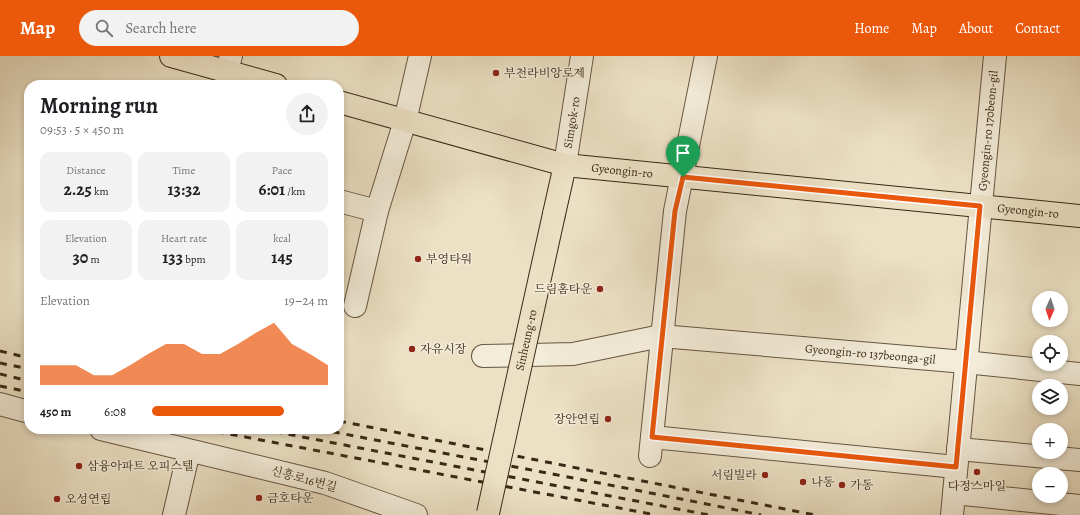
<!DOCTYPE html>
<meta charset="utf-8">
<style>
:root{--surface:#fff;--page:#f2f2f2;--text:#202124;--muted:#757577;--accent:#ea580c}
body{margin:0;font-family:Alegreya,"Noto Serif KR",serif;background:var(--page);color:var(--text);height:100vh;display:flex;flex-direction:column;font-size:15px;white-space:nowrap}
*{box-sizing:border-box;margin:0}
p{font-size:13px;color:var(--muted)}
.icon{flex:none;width:22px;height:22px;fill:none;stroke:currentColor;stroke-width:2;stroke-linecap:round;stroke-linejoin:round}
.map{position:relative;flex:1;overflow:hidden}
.panel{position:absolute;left:24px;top:24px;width:320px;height:354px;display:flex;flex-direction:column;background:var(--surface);border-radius:16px;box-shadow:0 2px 6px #0003}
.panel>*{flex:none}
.needle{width:26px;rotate:183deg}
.tools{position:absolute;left:1032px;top:235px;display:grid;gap:8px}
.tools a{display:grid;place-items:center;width:36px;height:36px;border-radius:50%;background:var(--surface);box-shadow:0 2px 6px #0003;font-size:20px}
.pin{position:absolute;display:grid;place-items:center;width:34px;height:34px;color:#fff;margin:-41px -17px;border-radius:50% 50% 50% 0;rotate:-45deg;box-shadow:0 0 4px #0007}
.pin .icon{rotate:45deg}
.round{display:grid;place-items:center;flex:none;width:42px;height:42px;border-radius:21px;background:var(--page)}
.headline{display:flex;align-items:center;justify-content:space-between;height:68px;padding:0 16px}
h1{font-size:22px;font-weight:600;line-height:30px}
.metrics{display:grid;grid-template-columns:repeat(3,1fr);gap:6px;height:68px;padding:4px 16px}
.metrics div{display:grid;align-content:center;border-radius:10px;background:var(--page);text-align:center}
.metrics b{font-size:17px;font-weight:600}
.metrics small{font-size:11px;font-weight:400}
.metrics p{font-size:11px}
.chart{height:112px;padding:8px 16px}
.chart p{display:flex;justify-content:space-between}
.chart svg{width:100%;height:72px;margin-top:4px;fill:var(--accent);opacity:.7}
ul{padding:0 16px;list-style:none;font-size:13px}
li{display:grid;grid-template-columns:64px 48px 1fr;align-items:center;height:30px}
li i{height:10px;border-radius:5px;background:var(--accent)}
header{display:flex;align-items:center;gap:24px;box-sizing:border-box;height:56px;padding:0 20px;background:var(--accent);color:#fff}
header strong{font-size:19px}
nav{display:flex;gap:22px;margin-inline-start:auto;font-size:14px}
.search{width:280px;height:36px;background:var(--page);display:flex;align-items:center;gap:10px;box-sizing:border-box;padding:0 14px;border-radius:22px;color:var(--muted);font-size:15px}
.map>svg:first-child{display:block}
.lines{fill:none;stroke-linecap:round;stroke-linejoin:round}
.minor-casing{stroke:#665641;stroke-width:24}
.major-casing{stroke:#392815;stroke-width:24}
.minor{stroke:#f3ecd9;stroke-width:22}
.major{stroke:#ece1c5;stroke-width:22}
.rail{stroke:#392815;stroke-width:3;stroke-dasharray:7 7;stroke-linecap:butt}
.major-bridge-casing{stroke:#392815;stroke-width:24;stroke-linecap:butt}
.major-bridge{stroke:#ece1c5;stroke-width:22}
.route-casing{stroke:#fff;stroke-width:8}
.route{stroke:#ea580c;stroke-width:5}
.poi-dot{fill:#8f2418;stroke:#f3ecd9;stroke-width:1.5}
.labels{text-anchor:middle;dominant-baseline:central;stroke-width:3;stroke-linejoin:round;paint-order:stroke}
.poi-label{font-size:12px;fill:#392815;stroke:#f3ecd9;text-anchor:start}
.street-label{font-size:12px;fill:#392815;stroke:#f3ecd9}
</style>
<header>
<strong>Map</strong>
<div class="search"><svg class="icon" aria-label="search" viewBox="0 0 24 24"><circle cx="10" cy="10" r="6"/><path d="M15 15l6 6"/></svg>Search here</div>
<nav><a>Home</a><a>Map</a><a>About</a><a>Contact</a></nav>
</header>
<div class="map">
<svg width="1080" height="459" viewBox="0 0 1080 459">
<rect width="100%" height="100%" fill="#ece1c5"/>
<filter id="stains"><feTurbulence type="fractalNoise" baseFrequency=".005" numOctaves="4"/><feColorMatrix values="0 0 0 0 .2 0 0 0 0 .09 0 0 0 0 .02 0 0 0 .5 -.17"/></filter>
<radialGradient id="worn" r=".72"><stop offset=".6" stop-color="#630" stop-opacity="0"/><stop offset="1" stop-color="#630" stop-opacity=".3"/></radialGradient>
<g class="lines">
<g class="minor-casing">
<g id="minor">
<polyline points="227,15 231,0"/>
<path id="s1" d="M565,109L582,0"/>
<polyline points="339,145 377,155"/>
<polyline points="355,250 377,155 405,65 420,0"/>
<path id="s2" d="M483,300L573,298L661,280L965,306L1080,318"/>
<polyline points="0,348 29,356"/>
<polyline points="101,373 325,427 416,459"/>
<polyline points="652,381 956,411"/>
<polyline points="958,393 1080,404"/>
<polyline points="650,400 675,155 706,0"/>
<polyline points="954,437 1080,450"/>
<polyline points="174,459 189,395"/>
<path id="s3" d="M952,459L995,0"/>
</g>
</g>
<g class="major-casing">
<g id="major">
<polyline points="171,0 276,29"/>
<path id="s4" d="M339,46L565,109L1080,160"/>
<polyline points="554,158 565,109"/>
</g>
</g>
<use href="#minor" class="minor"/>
<use href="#major" class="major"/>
<g class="rail">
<polyline points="0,295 29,302"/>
<polyline points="0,307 29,313"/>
<polyline points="0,318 29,325"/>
<polyline points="0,330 29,336"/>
<polyline points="339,365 815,459"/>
<polyline points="203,373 656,459"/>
<polyline points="261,373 709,459"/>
<path d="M319,373C466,402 614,429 761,459"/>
</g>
<g class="major-bridge-casing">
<g id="major-bridge">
<path id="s5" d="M488,457L554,158"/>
</g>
</g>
<use href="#major-bridge" class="major-bridge"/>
</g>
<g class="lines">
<g class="route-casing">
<polygon id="route" points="683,121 980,150 956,411 652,381 675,155"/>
</g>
<use href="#route" class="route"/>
</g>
<g class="poi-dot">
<circle cx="496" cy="17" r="4"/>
<circle cx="418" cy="203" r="4"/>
<circle cx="600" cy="233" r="4"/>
<circle cx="412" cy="293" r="4"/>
<circle cx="608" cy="363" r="4"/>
<circle cx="79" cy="410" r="4"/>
<circle cx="977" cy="416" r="4"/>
<circle cx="765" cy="419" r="4"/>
<circle cx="803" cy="426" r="4"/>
<circle cx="842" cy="429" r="4"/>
<circle cx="259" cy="442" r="4"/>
<circle cx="57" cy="443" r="4"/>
</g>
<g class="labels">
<g class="poi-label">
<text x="504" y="17">부천라비앙로제</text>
<text x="426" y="203">부영타워</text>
<text x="592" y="233" text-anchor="end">드림홈타운</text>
<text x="420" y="293">자유시장</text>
<text x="600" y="363" text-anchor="end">장안연립</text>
<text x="87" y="410">삼융아파트 오피스텔</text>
<text x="757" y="419" text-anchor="end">서림빌라</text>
<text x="811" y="426">나동</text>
<text x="850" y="429">가동</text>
<text x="977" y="430" text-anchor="middle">다정스마일</text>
<text x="267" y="442">금호타운</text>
<text x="65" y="443">오성연립</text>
</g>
<g class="street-label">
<text stroke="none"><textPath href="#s1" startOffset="43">Simgok-ro</textPath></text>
<text stroke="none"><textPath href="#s3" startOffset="386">Gyeongin-ro 170beon-gil</textPath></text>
<text stroke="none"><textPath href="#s4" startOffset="292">Gyeongin-ro</textPath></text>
<text stroke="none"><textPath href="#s4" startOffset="700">Gyeongin-ro</textPath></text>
<text stroke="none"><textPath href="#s5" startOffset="177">Sinheung-ro</textPath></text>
<text stroke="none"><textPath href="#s2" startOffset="390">Gyeongin-ro 137beonga-gil</textPath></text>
<text transform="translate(304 423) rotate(15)">신흥로16번길</text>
</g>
</g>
<rect width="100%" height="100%" filter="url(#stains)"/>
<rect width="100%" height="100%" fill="url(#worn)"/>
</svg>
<div class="tools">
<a><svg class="needle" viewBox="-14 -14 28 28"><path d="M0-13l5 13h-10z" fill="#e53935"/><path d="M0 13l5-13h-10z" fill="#757577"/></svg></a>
<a><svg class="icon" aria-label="locate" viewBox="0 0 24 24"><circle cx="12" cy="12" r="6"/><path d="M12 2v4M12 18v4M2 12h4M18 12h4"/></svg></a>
<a><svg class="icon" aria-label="layers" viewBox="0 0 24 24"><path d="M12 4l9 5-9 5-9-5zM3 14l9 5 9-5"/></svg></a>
<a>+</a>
<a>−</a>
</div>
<div class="pin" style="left:683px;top:121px;background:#1e9e55"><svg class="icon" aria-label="arrive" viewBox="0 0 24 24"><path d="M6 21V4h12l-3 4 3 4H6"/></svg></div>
<section class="panel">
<div class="headline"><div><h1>Morning run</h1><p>09:53 · 5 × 450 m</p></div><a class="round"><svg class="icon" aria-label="share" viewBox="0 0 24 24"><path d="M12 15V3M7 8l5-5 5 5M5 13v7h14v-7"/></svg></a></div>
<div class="metrics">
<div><p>Distance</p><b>2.25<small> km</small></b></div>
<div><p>Time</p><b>13:32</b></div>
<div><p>Pace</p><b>6:01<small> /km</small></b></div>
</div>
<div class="metrics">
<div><p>Elevation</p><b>30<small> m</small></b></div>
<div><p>Heart rate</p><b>133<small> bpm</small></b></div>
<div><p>kcal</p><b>145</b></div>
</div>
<div class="chart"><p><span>Elevation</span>19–24 m</p>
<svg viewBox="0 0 160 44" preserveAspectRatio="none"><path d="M0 44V32L10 32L20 32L30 38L40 38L50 32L60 25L70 19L80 19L90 25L100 25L110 19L120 12L130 6L140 19L150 25L160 32V44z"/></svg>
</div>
<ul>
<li><b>450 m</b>6:08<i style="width:75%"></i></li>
</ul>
</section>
</div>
